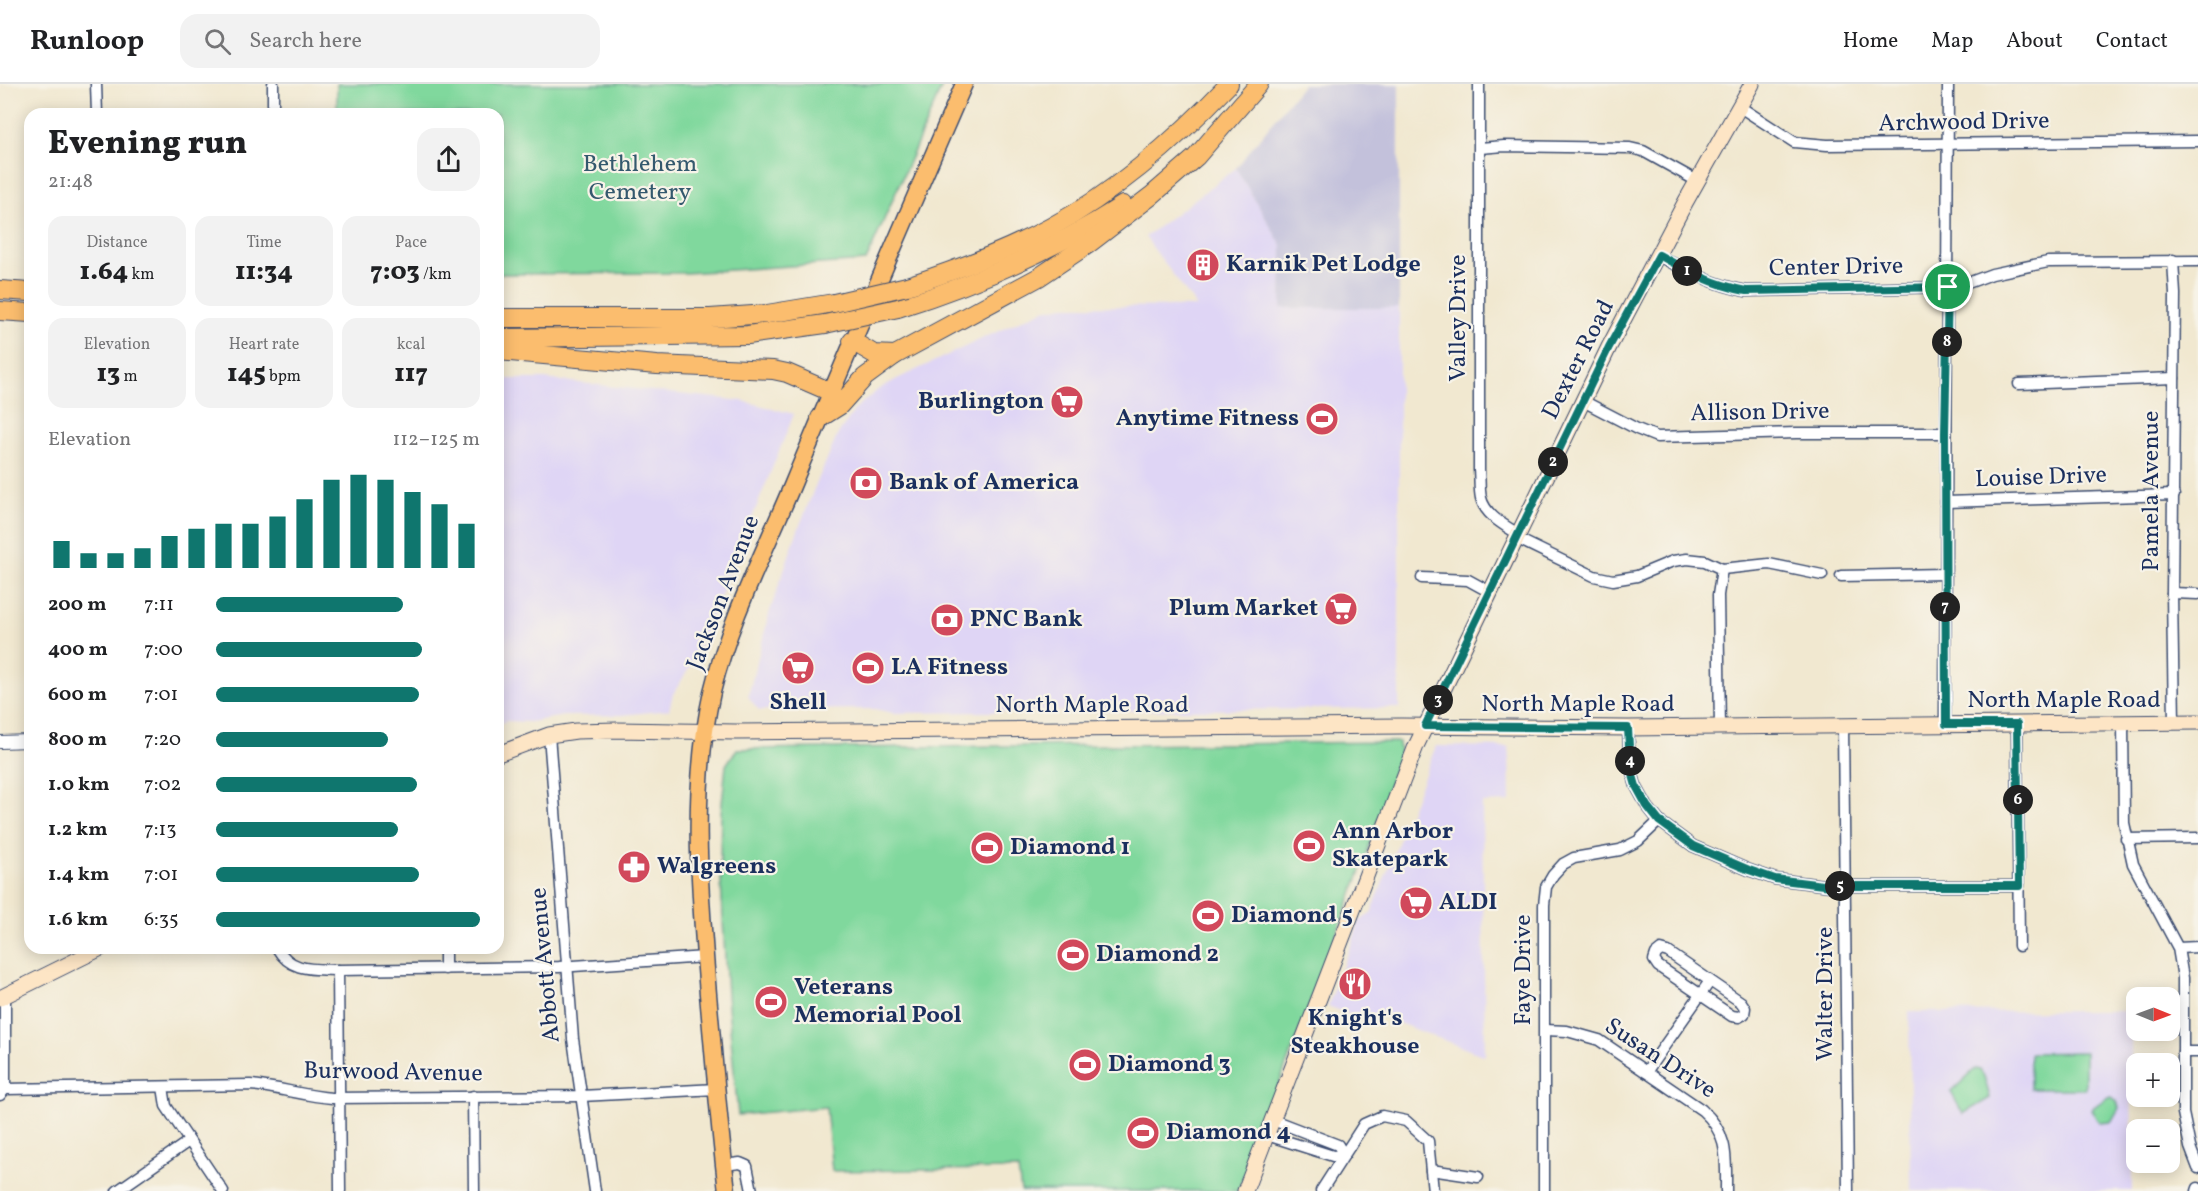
<!DOCTYPE html>
<meta charset="utf-8">
<style>
:root{--surface:#fff;--page:#f2f2f2;--text:#202124;--muted:#757577;--line:#e0e0e0;--accent:#0f766e}
body{margin:0;font-family:Vollkorn,serif;background:var(--page);color:var(--text);height:100vh;display:flex;flex-direction:column;font-size:22px;white-space:nowrap}
*{box-sizing:border-box;margin:0}
p{font-size:20px;color:var(--muted)}
.icon{flex:none;width:33px;height:33px;fill:none;stroke:currentColor;stroke-width:2;stroke-linecap:round;stroke-linejoin:round}
.map{position:relative;flex:1;overflow:hidden}
.drawer{position:absolute;left:24px;top:24px;width:480px;height:846px;display:flex;flex-direction:column;background:var(--surface);border-radius:18px;box-shadow:0 3px 15px #0003}
.drawer>*{flex:none}
.needle{width:39px;rotate:91deg}
.fabs{position:absolute;left:2126px;top:903px;display:grid;gap:12px}
.fabs a{display:grid;place-items:center;width:54px;height:54px;border-radius:12px;background:var(--surface);box-shadow:0 3px 15px #0003;font-size:30px}
.pin{position:absolute;display:grid;place-items:center;width:51px;height:51px;color:#fff;margin:-26px;border:3px solid #fff;border-radius:50%;box-shadow:0 2px 6px #0007}
.km{position:absolute;width:30px;height:30px;margin:-15px;border-radius:50%;background:#222;color:#fff;font-size:16px;line-height:30px;text-align:center}
.round{display:grid;place-items:center;flex:none;width:63px;height:63px;border-radius:18px;background:var(--page)}
.summary{display:flex;align-items:center;justify-content:space-between;height:102px;padding:0 24px}
h1{font-size:33px;font-weight:800;line-height:45px}
.stats{display:grid;grid-template-columns:repeat(3,1fr);gap:9px;height:102px;padding:6px 24px}
.stats div{display:grid;align-content:center;border-radius:15px;background:var(--page);text-align:center}
.stats b{font-size:26px;font-weight:800}
.stats small{font-size:16px;font-weight:400}
.stats p{font-size:16px}
.chart{height:168px;padding:12px 24px}
.chart p{display:flex;justify-content:space-between}
.chart svg{width:100%;height:108px;margin-top:6px;stroke:var(--accent);stroke-width:6}
ul{padding:0 24px;list-style:none;font-size:20px}
li{display:grid;grid-template-columns:96px 72px 1fr;align-items:center;height:45px}
li i{height:15px;border-radius:8px;background:var(--accent)}
header{display:flex;align-items:center;gap:36px;box-sizing:border-box;height:84px;padding:0 30px;background:var(--surface);border-bottom:2px solid var(--line)}
header strong{font-size:28px}
nav{display:flex;gap:33px;margin-inline-start:auto;font-size:21px}
.search{width:420px;height:54px;background:var(--page);display:flex;align-items:center;gap:15px;box-sizing:border-box;padding:0 21px;border-radius:18px;color:var(--muted);font-size:22px}
.map>svg:first-child{display:block}
.built{fill:#dfd5f5}
.industrial{fill:#c3c1db}
.green{fill:#80d89d;stroke:#4e847e;stroke-width:1.5}
.lines{fill:none;stroke-linecap:round;stroke-linejoin:round}
.minor-casing{stroke:#3b4b6f;stroke-width:13}
.tertiary-casing{stroke:#3b4b6f;stroke-width:14}
.secondary-casing{stroke:#3b4b6f;stroke-width:17}
.primary-casing{stroke:#3b4b6f;stroke-width:19}
.motorway-casing{stroke:#3b4b6f;stroke-width:20}
.minor{stroke:#fff;stroke-width:10}
.tertiary{stroke:#fff;stroke-width:12}
.secondary{stroke:#fde5c5;stroke-width:15}
.primary{stroke:#fbbd6e;stroke-width:16}
.motorway{stroke:#fbbd6e;stroke-width:18}
.motorway-bridge-casing{stroke:#3b4b6f;stroke-width:20;stroke-linecap:butt}
.motorway-bridge{stroke:#fbbd6e;stroke-width:18}
.route-casing{stroke:#fff;stroke-width:12}
.route{stroke:#0f766e;stroke-width:8}
.labels{text-anchor:middle;dominant-baseline:central;stroke-width:4.5;stroke-linejoin:round;paint-order:stroke}
.street-label{font-size:24px;fill:#1b2f5e;stroke:#f7f3e8}
.park-label{font-size:24px;fill:#34596e;stroke:#f7f3e8}
.poi-label{font-size:24px;font-weight:bold;fill:#1b2f5e;stroke:#f7f3e8;text-anchor:start}
</style>
<header>
<strong>Runloop</strong>
<div class="search"><svg class="icon" aria-label="search" viewBox="0 0 24 24"><circle cx="10" cy="10" r="6"/><path d="M15 15l6 6"/></svg>Search here</div>
<nav><a>Home</a><a>Map</a><a>About</a><a>Contact</a></nav>
</header>
<div class="map">
<svg width="2198" height="1107" viewBox="0 0 2198 1107">
<rect width="100%" height="100%" fill="#f7f3e8"/>
<filter id="ink" filterUnits="userSpaceOnUse"><feTurbulence type="fractalNoise" baseFrequency=".0167" numOctaves="2"/><feDisplacementMap in="SourceGraphic" scale="12" xChannelSelector="R" yChannelSelector="G"/><feConvolveMatrix kernelMatrix="1 2 1 2 8 2 1 2 1" color-interpolation-filters="sRGB"/></filter>
<filter id="wash" filterUnits="userSpaceOnUse"><feTurbulence type="fractalNoise" baseFrequency=".008" numOctaves="4" result="noise"/><feDisplacementMap in="SourceGraphic" scale="24" xChannelSelector="R" yChannelSelector="G"/><feGaussianBlur stdDeviation="1.35" result="paint"/><feColorMatrix in="noise" values="0 0 0 0 0 0 0 0 0 0 0 0 0 0 0 0 0 1.4 0 .05"/><feComposite in="paint" operator="in"/></filter>
<g filter="url(#wash)">
<rect width="100%" height="100%" fill="#f1e8d0"/>
<g class="built">
<polygon points="1236,84 1282,162 1281,224 1399,224 1399,624 894,629 875,625 759,626 748,613 770,527 795,454 814,405 838,350 856,324 879,305 897,295 1043,226 1065,222 1197,223 1145,153"/>
<polygon points="498,295 544,295 743,317 794,330 696,573 673,610 669,626 622,631 563,632 530,638 507,637 498,640"/>
<polygon points="1436,662 1509,663 1510,718 1482,719 1485,972 1378,931 1354,932 1328,922 1360,837 1371,829"/>
<polygon points="2131,927 2132,1107 1911,1107 1909,928"/>
</g>
<polygon class="industrial" points="1303,0 1399,0 1399,224 1281,224 1282,162 1236,84"/>
<g class="green">
<polygon points="337,0 943,0 866,177 685,189 498,190 498,30 337,30"/>
<polygon points="1399,658 1400,669 1362,784 1238,1107 1021,1107 1018,1085 832,1087 826,1023 738,1031 727,911 720,779 721,729 726,681 737,665"/>
<polygon points="2085,968 2085,1005 2030,1005 2030,969"/>
<polygon points="1975,985 1980,986 1984,992 1990,1014 1963,1030 1951,1008"/>
<polygon points="2108,1013 2112,1013 2117,1017 2119,1024 2111,1038 2099,1039 2091,1025"/>
</g>
</g>
<g filter="url(#ink)">
<g class="lines">
<g class="minor-casing">
<g id="minor">
<polyline points="96,0 97,30"/>
<path d="M1479,0V386C1480,395 1479,405 1481,414C1485,431 1504,441 1518,450"/>
<polyline points="1740,23 1794,58 1827,61 2198,57"/>
<polyline points="273,30 273,0"/>
<polyline points="1480,64 1504,62 1630,64 1643,67 1697,97"/>
<path d="M1659,172C1687,187 1714,201 1746,207L1948,203L1965,200L1992,190L2048,178L2198,177"/>
<polyline points="2173,176 2175,210 2172,509 2174,639"/>
<polyline points="2019,300 2174,294"/>
<polyline points="1583,317 1637,345 1657,353 1796,349 1945,349"/>
<polyline points="1946,418 2174,411"/>
<polyline points="1516,454 1594,492 1613,496 1637,492 1673,477 1687,475 1705,477 1722,485 1769,480 1822,491"/>
<polyline points="1841,492 1945,490"/>
<polyline points="1422,494 1468,496 1490,508"/>
<polyline points="2172,509 2198,510"/>
<polyline points="2123,639 2124,739 2133,780 2178,864 2183,894 2183,1029 2190,1063 2198,1084"/>
<polyline points="1945,640 1948,0"/>
<polyline points="2017,640 2019,862"/>
<polyline points="1843,642 1848,1107"/>
<polyline points="1628,644 1630,681 1636,702 1647,722 1659,737 1693,762 1749,786 1775,795 1831,802 2019,802"/>
<polyline points="1720,644 1718,511 1722,485"/>
<polyline points="549,651 573,955 595,1107"/>
<polyline points="2126,755 2198,754"/>
<path d="M277,864C291,888 312,885 338,886L559,883L705,873"/>
<polyline points="2178,864 2198,863"/>
<polygon points="1661,866 1668,868 1741,918 1745,924 1744,930 1739,933 1732,932 1658,882 1654,876 1656,870"/>
<polyline points="445,885 445,864"/>
<polyline points="338,886 340,1107"/>
<path d="M1545,946L1567,947L1599,956L1702,1026C1729,1050 1726,1074 1726,1107"/>
<polyline points="2183,968 2198,968"/>
<polyline points="1646,988 1710,897"/>
<polyline points="163,1003 166,1022 223,1107"/>
<polyline points="5,1005 5,911"/>
<path d="M0,1011L5,1005L250,1001C278,1003 304,1012 332,1014L581,1012L717,1005"/>
<polyline points="473,1012 474,1107"/>
<polyline points="1267,1051 1333,1072 1344,1071 1338,1061 1273,1036"/>
<polyline points="724,1081 740,1079 747,1082 752,1107"/>
<polyline points="1431,1086 1478,1093"/>
<polyline points="117,1107 189,1057"/>
<polyline points="1321,1107 1364,1040 1382,1032 1406,1037 1428,1057 1433,1107"/>
<polyline points="1544,1107 1544,821 1546,803 1553,791 1563,780 1574,774 1620,766 1638,757 1659,737"/>
<polyline points="2197,1107 2198,1104"/>
</g>
</g>
<g class="tertiary-casing">
<polyline id="tertiary" points="0,658 30,657"/>
</g>
<g class="secondary-casing">
<g id="secondary">
<polyline points="498,670 549,651 576,647 617,646 736,648 1401,642 1628,644 2198,638"/>
<polyline points="0,914 101,864"/>
<polyline points="1245,1107 1416,662 1609,263 1686,117 1752,0"/>
</g>
</g>
<g class="primary-casing">
<path id="primary" d="M727,1107C719,1041 714,976 708,910C700,810 690,706 712,608C729,537 764,469 792,402C848,267 906,134 964,0"/>
</g>
<g class="motorway-casing">
<g id="motorway">
<path d="M907,202C956,186 1005,168 1051,143C1119,106 1177,55 1229,0"/>
<polyline points="0,206 30,208"/>
<path d="M898,224C978,199 1052,167 1123,121"/>
<polyline points="0,227 30,229"/>
<polyline points="498,234 710,234 767,230 834,219"/>
<polyline points="498,254 748,251 825,240"/>
<polyline points="852,257 874,270 895,271"/>
<polyline points="498,267 657,281 773,286 787,289 831,308"/>
<polyline points="820,334 839,322 865,293 895,271 1039,193 1087,161 1151,112 1196,73 1259,0"/>
</g>
</g>
<use href="#minor" class="minor"/>
<use href="#tertiary" class="tertiary"/>
<use href="#secondary" class="secondary"/>
<use href="#primary" class="primary"/>
<use href="#motorway" class="motorway"/>
<g class="motorway-bridge-casing">
<g id="motorway-bridge">
<polyline points="834,219 907,202"/>
<polyline points="825,240 898,224"/>
</g>
</g>
<use href="#motorway-bridge" class="motorway-bridge"/>
</g>
</g>
<g class="lines" filter="url(#ink)">
<g class="route-casing">
<path id="route" d="M1659,171C1687,187 1714,201 1746,207L1948,203L1945,349L1946,640H2017L2019,802H1831L1775,795L1749,786L1693,762L1659,737L1647,722L1636,702L1630,681L1628,644L1425,642L1609,263Z"/>
</g>
<use href="#route" class="route"/>
</g>
<defs>
<g id="building-disc" transform="scale(1.725)"><circle r="9.5" fill="#d1495b" stroke="#f7f3e8"/><path d="M-4-6H4V6H1V3H-1V6H-4ZM-2.5-4.3h1.7v1.8h-1.7ZM.8-4.3h1.7v1.8H.8ZM-2.5-1h1.7V.8h-1.7ZM.8-1h1.7V.8H.8Z" fill="#fff"/></g>
<g id="supermarket-disc" transform="scale(1.725)"><circle r="9.5" fill="#d1495b" stroke="#f7f3e8"/><path d="M-6-5.5h2.5l.6 2H6L4.5 2H-2.5L-4.4-4H-6ZM-1.5 3.2a1.3 1.3 0 1 0 .1 0ZM3 3.2a1.3 1.3 0 1 0 .1 0Z" fill="#fff"/></g>
<g id="stadium-disc" transform="scale(1.725)"><circle r="9.5" fill="#d1495b" stroke="#f7f3e8"/><path d="M0-5a6.5 5 0 1 0 0 10a6.5 5 0 1 0 0-10ZM-3.5-1.8h7v3.6h-7Z" fill="#fff"/></g>
<g id="bank-disc" transform="scale(1.725)"><circle r="9.5" fill="#d1495b" stroke="#f7f3e8"/><path d="M-6-4H6V4H-6ZM0-2.3a2.3 2.3 0 1 0 0 4.6a2.3 2.3 0 1 0 0-4.6Z" fill="#fff"/></g>
<g id="pharmacy-disc" transform="scale(1.725)"><circle r="9.5" fill="#d1495b" stroke="#f7f3e8"/><path d="M-2-6h4v4h4v4h-4v4h-4v-4h-4v-4h4Z" fill="#fff"/></g>
<g id="restaurant-disc" transform="scale(1.725)"><circle r="9.5" fill="#d1495b" stroke="#f7f3e8"/><path d="M-5-6h1v4h1v-4h1v4h1v-4h1v5L-1.5 .5V6h-2V.5L-5-1ZM5-6V6H3V1.5H1.5Q1.5-4 5-6Z" fill="#fff"/></g>
</defs>
<g fill-rule="evenodd">
<use href="#building-disc" x="1203" y="181"/>
<use href="#supermarket-disc" x="1067" y="318"/>
<use href="#stadium-disc" x="1322" y="335"/>
<use href="#bank-disc" x="866" y="399"/>
<use href="#supermarket-disc" x="1341" y="525"/>
<use href="#bank-disc" x="947" y="536"/>
<use href="#supermarket-disc" x="798" y="584"/>
<use href="#stadium-disc" x="868" y="584"/>
<use href="#stadium-disc" x="1309" y="762"/>
<use href="#stadium-disc" x="987" y="764"/>
<use href="#pharmacy-disc" x="634" y="783"/>
<use href="#supermarket-disc" x="1416" y="819"/>
<use href="#stadium-disc" x="1208" y="832"/>
<use href="#stadium-disc" x="1073" y="871"/>
<use href="#restaurant-disc" x="1355" y="900"/>
<use href="#stadium-disc" x="771" y="918"/>
<use href="#stadium-disc" x="1085" y="981"/>
<use href="#stadium-disc" x="1143" y="1049"/>
</g>
<g class="labels">
<g class="street-label">
<text transform="translate(1964 39) rotate(-1)">Archwood Drive</text>
<text transform="translate(1836 184) rotate(-1)">Center Drive</text>
<text transform="translate(1459 234) rotate(-90)">Valley Drive</text>
<text transform="translate(1579 276) rotate(-63)">Dexter Road</text>
<text transform="translate(1760 329) rotate(-1)">Allison Drive</text>
<text transform="translate(2041 394) rotate(-2)">Louise Drive</text>
<text transform="translate(2152 407) rotate(-90)">Pamela Avenue</text>
<text transform="translate(724 509) rotate(-69)">Jackson Avenue</text>
<text x="2064" y="617">North Maple Road</text>
<text x="1578" y="621">North Maple Road</text>
<text x="1092" y="622">North Maple Road</text>
<text transform="translate(546 881) rotate(-95)">Abbott Avenue</text>
<text transform="translate(1524 886) rotate(-90)">Faye Drive</text>
<text transform="translate(1826 910) rotate(-90)">Walter Drive</text>
<text transform="translate(1660 975) rotate(33)">Susan Drive</text>
<text transform="translate(393 989) rotate(1)">Burwood Avenue</text>
</g>
<g class="park-label">
<text x="640" y="81">Bethlehem<tspan x="640" dy="28">Cemetery</tspan></text>
</g>
<g class="poi-label">
<text x="1226" y="181">Karnik Pet Lodge</text>
<text x="1044" y="318" text-anchor="end">Burlington</text>
<text x="1299" y="335" text-anchor="end">Anytime Fitness</text>
<text x="889" y="399">Bank of America</text>
<text x="1318" y="525" text-anchor="end">Plum Market</text>
<text x="970" y="536">PNC Bank</text>
<text x="891" y="584">LA Fitness</text>
<text x="798" y="619" text-anchor="middle">Shell</text>
<text x="1332" y="748">Ann Arbor<tspan x="1332" dy="28">Skatepark</tspan></text>
<text x="1010" y="764">Diamond 1</text>
<text x="657" y="783">Walgreens</text>
<text x="1439" y="819">ALDI</text>
<text x="1231" y="832">Diamond 5</text>
<text x="1096" y="871">Diamond 2</text>
<text x="794" y="904">Veterans<tspan x="794" dy="28">Memorial Pool</tspan></text>
<text x="1355" y="935" text-anchor="middle">Knight's<tspan x="1355" dy="28">Steakhouse</tspan></text>
<text x="1108" y="981">Diamond 3</text>
<text x="1166" y="1049">Diamond 4</text>
</g>
</g>
</svg>
<div class="fabs">
<a><svg class="needle" viewBox="-14 -14 28 28"><path d="M0-13l5 13h-10z" fill="#e53935"/><path d="M0 13l5-13h-10z" fill="#757577"/></svg></a>
<a>+</a>
<a>−</a>
</div>
<div class="pin" style="left:1948px;top:203px;background:#1e9e55"><svg class="icon" aria-label="arrive" viewBox="0 0 24 24"><path d="M6 21V4h12l-3 4 3 4H6"/></svg></div>
<b class="km" style="left:1687px;top:187px">1</b>
<b class="km" style="left:1553px;top:378px">2</b>
<b class="km" style="left:1438px;top:616px">3</b>
<b class="km" style="left:1630px;top:677px">4</b>
<b class="km" style="left:1840px;top:802px">5</b>
<b class="km" style="left:2018px;top:716px">6</b>
<b class="km" style="left:1945px;top:523px">7</b>
<b class="km" style="left:1947px;top:258px">8</b>
<section class="drawer">
<div class="summary"><div><h1>Evening run</h1><p>21:48</p></div><a class="round"><svg class="icon" aria-label="share" viewBox="0 0 24 24"><path d="M12 15V3M7 8l5-5 5 5M5 13v7h14v-7"/></svg></a></div>
<div class="stats">
<div><p>Distance</p><b>1.64<small> km</small></b></div>
<div><p>Time</p><b>11:34</b></div>
<div><p>Pace</p><b>7:03<small> /km</small></b></div>
</div>
<div class="stats">
<div><p>Elevation</p><b>13<small> m</small></b></div>
<div><p>Heart rate</p><b>145<small> bpm</small></b></div>
<div><p>kcal</p><b>117</b></div>
</div>
<div class="chart"><p><span>Elevation</span>112–125 m</p>
<svg viewBox="0 0 160 44" preserveAspectRatio="none"><path d="M5 44V33M15 44V38M25 44V38M35 44V36M45 44V31M55 44V28M65 44V26M75 44V26M85 44V23M95 44V16M105 44V8M115 44V6M125 44V8M135 44V13M145 44V18M155 44V26"/></svg>
</div>
<ul>
<li><b>200 m</b>7:11<i style="width:71%"></i></li>
<li><b>400 m</b>7:00<i style="width:78%"></i></li>
<li><b>600 m</b>7:01<i style="width:77%"></i></li>
<li><b>800 m</b>7:20<i style="width:65%"></i></li>
<li><b>1.0 km</b>7:02<i style="width:76%"></i></li>
<li><b>1.2 km</b>7:13<i style="width:69%"></i></li>
<li><b>1.4 km</b>7:01<i style="width:77%"></i></li>
<li><b>1.6 km</b>6:35<i style="width:100%"></i></li>
</ul>
</section>
</div>
